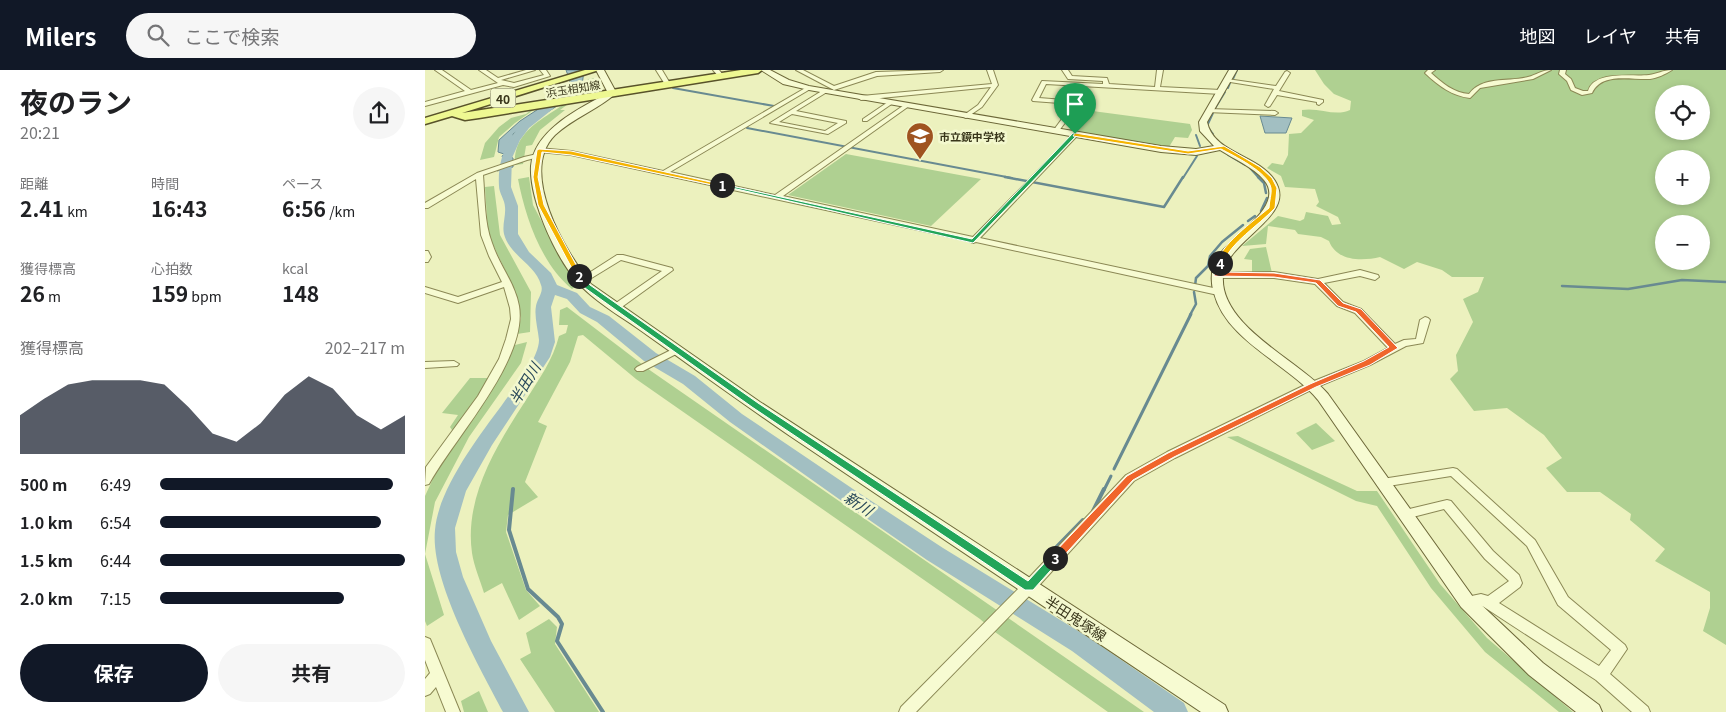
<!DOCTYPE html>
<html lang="ja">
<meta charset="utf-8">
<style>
:root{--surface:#fff;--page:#f6f6f6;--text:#202124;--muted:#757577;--accent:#111827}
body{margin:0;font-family:Georgia,"Noto Sans JP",serif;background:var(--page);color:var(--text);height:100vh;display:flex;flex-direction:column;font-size:19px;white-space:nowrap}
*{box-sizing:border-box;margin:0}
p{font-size:16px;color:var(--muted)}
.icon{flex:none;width:28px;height:28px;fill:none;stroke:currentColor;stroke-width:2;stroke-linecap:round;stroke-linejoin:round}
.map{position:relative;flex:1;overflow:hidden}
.sheet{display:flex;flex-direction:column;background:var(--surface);width:425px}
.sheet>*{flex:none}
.controls{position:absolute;left:1230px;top:15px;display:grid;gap:10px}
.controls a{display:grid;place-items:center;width:55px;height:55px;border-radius:50%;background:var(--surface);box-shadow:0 2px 8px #0003;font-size:25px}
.pin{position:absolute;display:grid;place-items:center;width:42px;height:42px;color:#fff;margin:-51px -21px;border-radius:50% 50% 50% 0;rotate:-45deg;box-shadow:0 0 5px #0007}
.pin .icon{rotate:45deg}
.km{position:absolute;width:25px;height:25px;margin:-12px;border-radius:50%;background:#222;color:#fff;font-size:14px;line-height:25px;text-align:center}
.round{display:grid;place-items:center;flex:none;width:52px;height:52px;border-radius:26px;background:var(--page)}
.head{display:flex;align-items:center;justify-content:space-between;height:85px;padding:0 20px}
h1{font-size:28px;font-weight:700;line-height:38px}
.metrics{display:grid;grid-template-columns:repeat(3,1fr);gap:8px;height:85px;padding:5px 20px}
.metrics div{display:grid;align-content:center}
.metrics b{font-size:21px;font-weight:700}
.metrics small{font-size:14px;font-weight:400}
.metrics p{font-size:14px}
.chart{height:140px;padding:10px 20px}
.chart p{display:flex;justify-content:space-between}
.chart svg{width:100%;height:90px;margin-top:5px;fill:var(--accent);opacity:.7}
.cta{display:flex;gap:10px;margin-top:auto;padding:10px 20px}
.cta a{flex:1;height:58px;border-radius:30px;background:var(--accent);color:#fff;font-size:20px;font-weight:700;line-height:58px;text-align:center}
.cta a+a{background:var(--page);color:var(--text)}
ul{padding:0 20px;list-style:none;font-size:16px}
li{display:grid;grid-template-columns:80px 60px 1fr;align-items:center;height:38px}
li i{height:12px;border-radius:6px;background:var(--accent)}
header{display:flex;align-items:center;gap:30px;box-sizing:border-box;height:70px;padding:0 25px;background:var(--accent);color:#fff}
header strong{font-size:24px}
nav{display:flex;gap:28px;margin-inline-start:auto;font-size:18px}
.search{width:350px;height:45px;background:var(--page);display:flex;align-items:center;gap:12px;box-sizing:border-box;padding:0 18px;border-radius:28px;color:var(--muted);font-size:19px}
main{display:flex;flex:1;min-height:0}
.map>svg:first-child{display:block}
.green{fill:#afd091;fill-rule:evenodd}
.water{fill:#a2bfc2;stroke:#688a91}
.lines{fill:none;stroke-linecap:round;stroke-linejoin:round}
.stream-far3{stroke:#688a91;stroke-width:2}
.stream-far2{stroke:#688a91;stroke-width:2.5}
.stream-far1{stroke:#688a91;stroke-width:3}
.stream{stroke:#688a91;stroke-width:4}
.river{fill:#a2bfc2;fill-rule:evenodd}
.street-casing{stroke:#8b8855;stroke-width:2}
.secondary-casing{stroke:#6d6839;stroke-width:2}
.primary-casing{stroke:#58522a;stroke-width:3}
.street{fill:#f7fbd2;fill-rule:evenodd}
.secondary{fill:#f7fbd2;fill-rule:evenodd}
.primary{fill:#eef892;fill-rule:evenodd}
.split-1{fill:#22a559;stroke:#fff}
.split-2{fill:#f5b400;stroke:#fff}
.split-3{fill:#22a559;stroke:#fff}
.split-4{fill:#f0652b;stroke:#fff}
.split-5{fill:#f5b400;stroke:#fff}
.labels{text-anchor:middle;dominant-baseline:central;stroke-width:5;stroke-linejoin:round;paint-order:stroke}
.far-street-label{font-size:11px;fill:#39361b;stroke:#f3f8ce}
.far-poi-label{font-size:11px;font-weight:bold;fill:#39361b;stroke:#f3f8ce;text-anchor:start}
.shield{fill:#f3f8ce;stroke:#717051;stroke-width:1}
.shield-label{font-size:12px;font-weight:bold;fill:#39361b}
.street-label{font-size:14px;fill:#39361b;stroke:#f3f8ce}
.water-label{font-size:15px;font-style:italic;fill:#29495a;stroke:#f3f8ce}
</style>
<header>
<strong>Milers</strong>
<div class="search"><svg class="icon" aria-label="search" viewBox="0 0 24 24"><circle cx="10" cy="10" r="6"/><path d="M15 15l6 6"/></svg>ここで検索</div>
<nav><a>地図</a><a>レイヤ</a><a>共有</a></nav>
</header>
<main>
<section class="sheet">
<div class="head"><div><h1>夜のラン</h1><p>20:21</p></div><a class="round"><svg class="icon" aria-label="share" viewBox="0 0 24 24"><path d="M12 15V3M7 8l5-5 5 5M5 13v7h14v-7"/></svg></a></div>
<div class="metrics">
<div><p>距離</p><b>2.41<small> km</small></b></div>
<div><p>時間</p><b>16:43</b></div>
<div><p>ペース</p><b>6:56<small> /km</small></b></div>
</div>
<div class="metrics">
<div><p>獲得標高</p><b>26<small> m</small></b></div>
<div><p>心拍数</p><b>159<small> bpm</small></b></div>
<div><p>kcal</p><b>148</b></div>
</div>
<div class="chart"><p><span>獲得標高</span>202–217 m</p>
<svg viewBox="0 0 160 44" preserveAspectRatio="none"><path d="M0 44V25L10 17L20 10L30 8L40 8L50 8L60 10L70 21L80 34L90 38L100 29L110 15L120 6L130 12L140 25L150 32L160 25V44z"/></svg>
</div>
<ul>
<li><b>500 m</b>6:49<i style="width:95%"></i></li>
<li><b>1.0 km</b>6:54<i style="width:90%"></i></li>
<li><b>1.5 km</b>6:44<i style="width:100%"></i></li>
<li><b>2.0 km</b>7:15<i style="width:75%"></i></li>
</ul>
<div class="cta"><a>保存</a><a>共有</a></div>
</section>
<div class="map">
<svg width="1301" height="642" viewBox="0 0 1301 642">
<rect width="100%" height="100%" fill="#ecf1be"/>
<g class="green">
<path d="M890,0H1301V575L1278,561L1285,538V522L1230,491L1240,479L1205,450L1206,444L1175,422H1142L1121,398L1137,388L1119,365L1082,338L1049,341L1025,309L1033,301L1031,285L1048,252L1038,229L1053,222L1059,207H1027L1017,200L992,192L979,199L955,187C938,191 912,192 904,171L896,167L873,164L870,160L843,156L841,174L817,176L853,146L875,151L879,149L881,142L903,146L907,155L916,154L913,147L891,136L894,132L890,119L860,117L856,106L842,98L847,93L858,95L863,85L864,64L876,63L889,50L877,46V40C894,37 910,47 925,40L926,31L909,24L899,14ZM1239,24H1276V61H1239ZM1239,89H1276V126H1239ZM1239,154H1276V191H1239Z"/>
<path d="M169,8L171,15L160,25H155L135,40H140L115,60L107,75L101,76L98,94L90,95C87,48 146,44 163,9Z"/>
<polygon points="140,18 90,53 74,67 69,87 55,90 60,73 74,57 86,48 101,44 131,19"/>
<polygon points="660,40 765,54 767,60 763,68 750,67 744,77 644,60"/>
<polygon points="421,84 556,109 506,156 363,125"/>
<path d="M104,107L108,135L151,216L147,219C116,194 100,146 93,109Z"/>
<polygon points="69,116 75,165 106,222 105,262 92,264 96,248 90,221 63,164 60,117"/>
<polygon points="841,177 847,203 827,202 827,190 819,189 825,179"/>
<path d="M142,237L226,301L719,642H683L570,562L555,549L211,309L158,265L153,266L145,292L113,352L122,356L100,412L113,427L83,445L81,462L101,520L115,536L94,550L77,513L59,523C55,510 49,496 47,483C39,427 72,375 101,330C114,309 128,290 134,266L141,263L143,255H134L135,240Z"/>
<polygon points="102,272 96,293 44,367 10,432 0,484 19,545 2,556 0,551 0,426 29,363 25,357 33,345 17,343 45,308 64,308 86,276"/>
<polygon points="891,353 910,371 887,380 871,363"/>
<polygon points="813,366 932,421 952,421 1015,514 1062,568 1148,642 1134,642 1060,582 1006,518 952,436 931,431 802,367"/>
<polygon points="124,549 132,557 130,574 174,642 130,642 95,589 106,583 101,563"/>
<polygon points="54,621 63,642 39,642 36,631"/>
</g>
<g class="water">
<polygon points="141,0 159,0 157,16 143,29 88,64 90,73 84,82 86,83 81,85 88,88 88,97 72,101 79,92 77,86 79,84 73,82 74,70 95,51 141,21 139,20 145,11"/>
<polygon points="835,46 867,48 861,63 840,63"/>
</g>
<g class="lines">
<g class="stream-far3">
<polyline points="807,11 812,0"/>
<polyline points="247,15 248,18 349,36"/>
<polyline points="803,18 805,13"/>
<polyline points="789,40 800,22"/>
<polyline points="788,43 782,56 788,64"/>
<polyline points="323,55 322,58 587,108"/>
<polyline points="771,65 775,76"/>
<polyline points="803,85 820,95"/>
<polyline points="825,98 834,108"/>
<polyline points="758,108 772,86"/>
</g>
<g class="stream-far2">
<polyline points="580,107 739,137 758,107"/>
<polyline points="833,107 839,113 841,123"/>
<polyline points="836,141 842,128"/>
<polyline points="823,151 830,146"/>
<polyline points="770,216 771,208 783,196 785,186 797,172 818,155"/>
<polyline points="1137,216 1203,219 1257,210 1301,212"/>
<polyline points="765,245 771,234 769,222"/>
</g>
<g class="stream-far1">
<polyline points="689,399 766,244"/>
<polyline points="679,420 686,406"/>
</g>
<g class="stream">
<polyline points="88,419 84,460 103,519 133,547 137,554 132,571 178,642"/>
<polyline points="668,441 679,419"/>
<polyline points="620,489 658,450"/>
</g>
<path class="river" d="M124,35L129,38L104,58L95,70L87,88L86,117L93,136V164L104,182L126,203L132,215L152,223L165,237L184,246L231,283L270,306L317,344L428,419L518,478L663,567L759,633L763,642H729L647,581L502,490L414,429L305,352L258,314L219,291L172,252L155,243L142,229L130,225L126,237L130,272L125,287L67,375L41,421L30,458L31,482L38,507L66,571L104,642H78C54,596 5,511 10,460C13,420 53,367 77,335C88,319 114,289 114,270C113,259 109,246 111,236C112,229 119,222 116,215C111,195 84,185 79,164C77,155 81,146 80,137C80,130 74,123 74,116C72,86 85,62 108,45C113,41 118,36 124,35Z"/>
<g class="street-casing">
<g id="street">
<polygon points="10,0 17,0 46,20 73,13 54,0 61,0 73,8 101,0 110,0 76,10 89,13 119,5 115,0 121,0 125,6 89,17 78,15 0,36 0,32 40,21"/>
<polygon points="231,0 237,0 246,15 245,16 241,16"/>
<polygon points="288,0 294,0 299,6 294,7"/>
<polygon points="371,0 378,0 409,16 451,2 518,0 515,2 452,6 409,20"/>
<polygon points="562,0 568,0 573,15 557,37 541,48 539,47 539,45 553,35 566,17 436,30 433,28 436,26 567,14"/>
<polygon points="637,0 643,0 647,6 682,8 684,14 730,17 732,0 738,0 735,17 796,20 799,22 796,24 621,14 614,28 652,31 655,33 633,62 631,63 628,61 648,34 608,31 607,30 617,11 678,14 678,11 643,9"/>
<path d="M1003,0H1010L1006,3C1017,13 1029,23 1044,24C1057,6 1083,12 1103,7C1111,5 1117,0 1126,0L1108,9L1055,18L1045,28C1027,26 1014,16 1001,4L1000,3Z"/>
<path d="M1135,0H1141L1140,4L1146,9L1150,18L1158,21H1163C1170,0 1206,7 1224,5C1232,4 1238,0 1247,0C1241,4 1232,8 1225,9C1205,10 1177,2 1167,23L1157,25L1146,20L1142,11L1134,4Z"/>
<polygon points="862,1 865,3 854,21 898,30 898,32 894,35 892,34 892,32 852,25 845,36 843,37 840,35 849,19 799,11 802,9 851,16 860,2"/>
<polygon points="382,17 387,18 245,102 350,125 482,33 485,35 484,36 358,126 548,167 650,63 652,64 652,66 555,168 793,219 797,222 793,225 551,172 548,173 544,171 146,85 114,82 111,80 114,78 146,81 238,101"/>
<path d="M400,19L402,20V22L371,41L421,51V53L403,64L345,53ZM367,44L413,53L400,61L354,52Z"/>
<polygon points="463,32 468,33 442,51 438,51 438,49"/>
<polygon points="784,39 850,41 853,43 850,45 782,42 782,40"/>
<path d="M112,84L115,86L114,87L102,90L58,105C60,128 59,152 67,173C74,195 90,213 94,236C103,290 29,368 4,414L0,415L1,397L53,326L74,289L81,269L86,249L85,238L79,217L33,233L0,223V217L33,227L77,212L64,186L56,165L51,109L3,138H0V133L52,103L99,87Z"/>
<polygon points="0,181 3,181 6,187 3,192 0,192"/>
<polygon points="192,185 198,185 247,198 248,200 194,239 188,239 187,237 188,235 237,201 196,190 160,212 157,213 153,210"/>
<polygon points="935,200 953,205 954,207 950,210 935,206 899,213 918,232 936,239 970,274 979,270 991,269 995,250 1000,247 1003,248 1005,250 998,273 981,276 945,295 892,317 750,388 709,411 609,521 491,642 474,642 476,637 599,513 701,405 742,382 884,313 939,291 963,278 930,243 912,236 890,214 849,208 792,208 788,205 789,203 849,202 893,209"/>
<polygon points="252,277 255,278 257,280 255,282 218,301 212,301 210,299 212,297"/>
<polygon points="29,291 34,294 32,296 0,298 0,292"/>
<path d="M1028,398L1032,399L1110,470L1143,527L1200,575L1202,579L1185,604L1223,637L1225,642H1207L1171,610L1059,537C1052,533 1045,539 1037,536L1036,532L1037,528L1056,524L1063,526L1084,511L1060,489L1019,439L980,449L976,447L974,444L976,441L1022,430L1026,431L1068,481L1094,505L1097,513L1095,517L1074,533L1174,596L1186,580L1133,535L1102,476L1026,406L957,417L953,416L951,413L953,410L957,409Z"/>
<polygon points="0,567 5,569 35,642 21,642 11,617 5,624 0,626 0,609 5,603 0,590"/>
</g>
</g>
<g class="secondary-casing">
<g id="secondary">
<path d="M171,0H179L191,22L190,24C174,39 148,48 130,65C93,102 140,181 166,214L335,332L800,635L803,642H776C639,550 502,458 365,366C317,333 270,299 222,265C202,250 176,236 158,218C133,194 104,130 106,96C109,60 155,38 183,23Z"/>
<path d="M336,0H345L364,10L384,16L736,76L771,79L789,76L775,61L774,52L804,0H812L782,52C789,86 841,85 853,117C865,149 801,171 798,206C794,256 875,291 903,324L1048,527L1118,593L1174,635L1177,642H1151L1104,605L1036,537L893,330C864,294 801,271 789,223C786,214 786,203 789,193C799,169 863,138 839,110C828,97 809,89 795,80L771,85L736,82L384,20L358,14Z"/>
</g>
</g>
<g class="primary-casing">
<polygon id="primary" points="160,0 174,0 37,43 316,0 337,0 333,3 54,48 40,50 27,46 0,54 0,48"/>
</g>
<use href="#street" class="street"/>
<use href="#secondary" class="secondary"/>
<use href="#primary" class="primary"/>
</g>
<polygon class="split-1" points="648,63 653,64 548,173 294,115 297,114 547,169"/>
<polygon class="split-2" points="114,79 146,81 299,115 297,117 146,85 117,82 113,107 119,135 157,206 154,209 151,206 113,135 108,107 112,80"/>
<polygon class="split-3" points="154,204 165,215 333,333 603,511 627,485 634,485 634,491 608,520 600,520 327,337 160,218 151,206"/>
<polygon class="split-4" points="795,191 798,193 796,202 849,203 895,210 918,233 936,239 973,278 945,295 891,317 749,387 708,410 634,491 627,491 627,485 702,406 743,383 885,314 939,291 964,277 931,242 913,236 891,213 849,207 789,206 792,193"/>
<path class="split-5" d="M650,63L763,81L799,76L835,97L847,108L852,118L850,138C832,157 807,171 797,194H793C791,178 831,149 844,138C844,132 847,123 846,118C843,102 809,86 796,79L763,84L648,66Z"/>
<defs>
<g id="school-pin" transform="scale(1.4375)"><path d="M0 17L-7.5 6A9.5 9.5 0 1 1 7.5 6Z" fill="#9f5320" stroke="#f3f8ce"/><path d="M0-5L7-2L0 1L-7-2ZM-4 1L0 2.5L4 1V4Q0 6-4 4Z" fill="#fff"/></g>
</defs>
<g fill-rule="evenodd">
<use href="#school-pin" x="495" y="66"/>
</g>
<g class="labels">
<g class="far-street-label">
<text transform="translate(148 18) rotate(-9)">浜玉相知線</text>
</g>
<g class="far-poi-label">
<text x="514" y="66">市立鏡中学校</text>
</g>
<rect class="shield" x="65.5" y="18.5" width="25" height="19" rx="4"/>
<g class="shield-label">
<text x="78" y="28">40</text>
</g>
<g class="street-label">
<text transform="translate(651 548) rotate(33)">半田鬼塚線</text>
</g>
<g class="water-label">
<text transform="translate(99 313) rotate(-59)">半田川</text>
<text transform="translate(434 433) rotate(33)">新川</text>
</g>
</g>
</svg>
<div class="controls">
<a><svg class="icon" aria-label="locate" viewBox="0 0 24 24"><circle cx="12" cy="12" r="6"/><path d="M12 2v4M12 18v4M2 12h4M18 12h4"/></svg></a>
<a>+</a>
<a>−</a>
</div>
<div class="pin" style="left:650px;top:64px;background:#1e9e55"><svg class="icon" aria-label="arrive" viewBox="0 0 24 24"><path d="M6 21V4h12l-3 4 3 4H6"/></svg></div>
<b class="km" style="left:297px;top:115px">1</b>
<b class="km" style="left:154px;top:206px">2</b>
<b class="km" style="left:630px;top:488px">3</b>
<b class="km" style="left:795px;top:193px">4</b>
</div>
</main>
